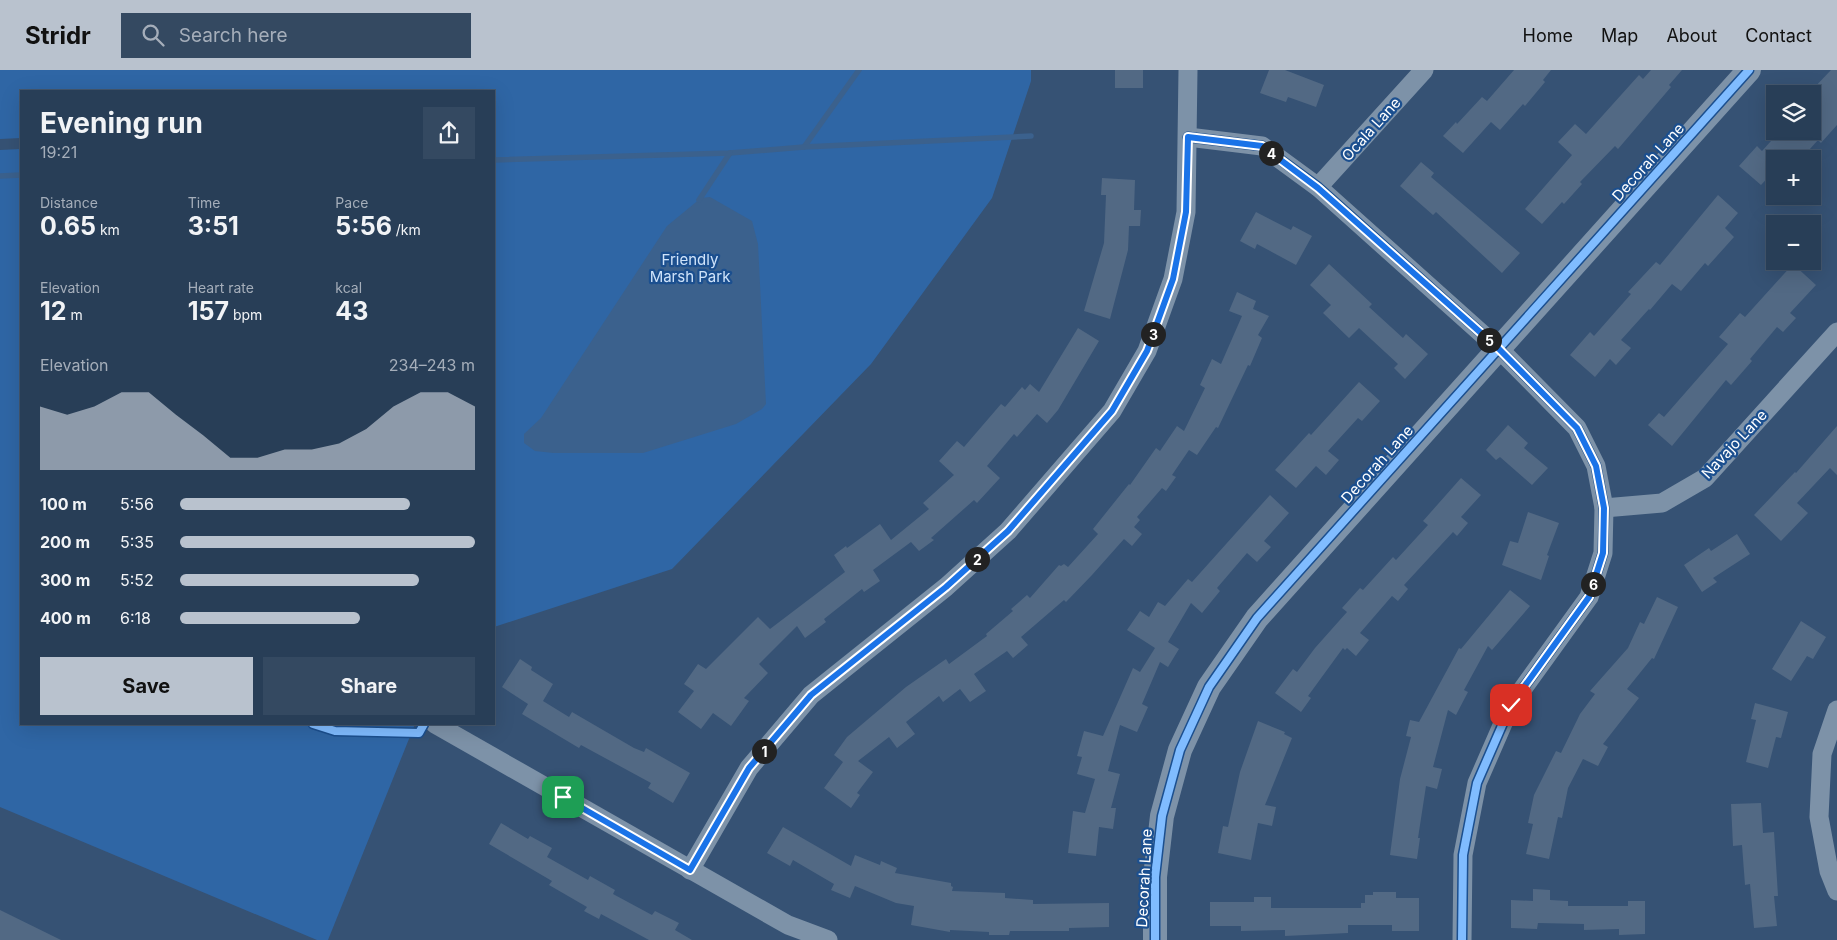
<!DOCTYPE html>
<meta charset="utf-8">
<style>
:root{--surface:#283e57;--page:#344961;--text:#f1f3f6;--muted:#a5aeba;--line:#44576d;--accent:#b9c2ce}
body{margin:0;font-family:Inter,sans-serif;background:var(--page);color:var(--text);height:100vh;display:flex;flex-direction:column;font-size:19px;white-space:nowrap}
*{box-sizing:border-box;margin:0}
p{font-size:16px;color:var(--muted)}
.icon{flex:none;width:28px;height:28px;fill:none;stroke:currentColor;stroke-width:2;stroke-linecap:round;stroke-linejoin:round}
.map{position:relative;flex:1;overflow:hidden}
.details{position:absolute;left:20px;top:20px;width:475px;height:635px;display:flex;flex-direction:column;background:var(--surface);border-radius:0px;box-shadow:0 5px 20px #0002,0 0 0 1px var(--line)}
.details>*{flex:none}
.fabs{position:absolute;left:1766px;top:15px;display:grid;gap:10px}
.fabs a{display:grid;place-items:center;width:55px;height:55px;border-radius:0px;background:var(--surface);box-shadow:0 5px 20px #0002,0 0 0 1px var(--line);font-size:25px}
.pin{position:absolute;display:grid;place-items:center;width:42px;height:42px;color:#fff;margin:-21px;border-radius:10px;box-shadow:0 2px 8px #0006}
.km{position:absolute;width:25px;height:25px;margin:-12px;border-radius:50%;background:#222;color:#fff;font-size:14px;line-height:25px;text-align:center}
.round{display:grid;place-items:center;flex:none;width:52px;height:52px;border-radius:0px;background:var(--page)}
.overview{display:flex;align-items:center;justify-content:space-between;height:85px;padding:0 20px}
h1{font-size:28px;font-weight:700;line-height:38px}
.metrics{display:grid;grid-template-columns:repeat(3,1fr);gap:8px;height:85px;padding:5px 20px}
.metrics div{display:grid;align-content:center}
.metrics b{font-size:25px;font-weight:700}
.metrics small{font-size:14px;font-weight:400}
.metrics p{font-size:14px}
.chart{height:140px;padding:10px 20px}
.chart p{display:flex;justify-content:space-between}
.chart svg{width:100%;height:90px;margin-top:5px;fill:var(--accent);opacity:.7}
.cta{display:flex;gap:10px;margin-top:auto;padding:10px 20px}
.cta a{flex:1;height:58px;border-radius:0px;background:var(--accent);color:#111;font-size:20px;font-weight:700;line-height:58px;text-align:center}
.cta a+a{background:var(--page);color:var(--text)}
ul{padding:0 20px;list-style:none;font-size:16px}
li{display:grid;grid-template-columns:80px 60px 1fr;align-items:center;height:38px}
li i{height:12px;border-radius:6px;background:var(--accent)}
header{display:flex;align-items:center;gap:30px;box-sizing:border-box;height:70px;padding:0 25px;background:var(--accent);color:#111}
header strong{font-size:24px}
nav{display:flex;gap:28px;margin-inline-start:auto;font-size:18px}
.search{width:350px;height:45px;background:var(--page);display:flex;align-items:center;gap:12px;box-sizing:border-box;padding:0 18px;border-radius:0px;color:var(--muted);font-size:19px}
.map>svg:first-child{display:block}
.green{fill:#2f66a5}
.water{fill:#3b618d}
.lines{fill:none;stroke-linecap:round;stroke-linejoin:round}
.stream{stroke:#3b618d;stroke-width:5.5}
.building{fill:#526984}
.minor{stroke:#7d92a8;stroke-width:19}
.tertiary{stroke:#7d92a8;stroke-width:24}
.cycleway-casing{stroke:#1b4f8f;stroke-width:11}
.cycleway{stroke:#80bcff;stroke-width:8}
.route-casing{stroke:#fff;stroke-width:10}
.route{stroke:#1a73e8;stroke-width:6}
.labels{text-anchor:middle;dominant-baseline:central;stroke-width:4.5;stroke-linejoin:round;paint-order:stroke}
.street-label{font-size:15px;fill:#fff;stroke:#1b4f8f}
.park-label{font-size:15px;fill:#cfe3fa;stroke:#1b4f8f}
</style>
<header>
<strong>Stridr</strong>
<div class="search"><svg class="icon" aria-label="search" viewBox="0 0 24 24"><circle cx="10" cy="10" r="6"/><path d="M15 15l6 6"/></svg>Search here</div>
<nav><a>Home</a><a>Map</a><a>About</a><a>Contact</a></nav>
</header>
<div class="map">
<svg width="1837" height="870" viewBox="0 0 1837 870">
<rect width="100%" height="100%" fill="#365274"/>
<g class="green">
<polygon points="0,0 1031,0 1031,11 992,128 871,294 672,499 494,557 494,21 21,21 21,68 0,69"/>
<polygon points="21,79 21,654 415,654 328,870 317,870 0,737 0,80"/>
</g>
<polygon class="water" points="710,127 752,151 758,174 766,334 762,339 736,354 643,383 553,383 535,381 524,373 524,364 541,348 667,156 701,128"/>
<g class="lines">
<g class="stream">
<polyline points="804,77 859,0"/>
<polyline points="494,90 730,83 804,77 1031,66"/>
<polyline points="0,106 21,105"/>
<polyline points="699,130 730,83"/>
</g>
</g>
<g class="building">
<rect x="1115" y="0" width="28" height="18"/>
<polygon points="1269,0 1285,0 1324,15 1316,37 1288,27 1286,32 1260,23"/>
<polygon points="1514,0 1551,0 1543,10 1545,12 1525,36 1523,34 1500,60 1491,52 1463,83 1443,66 1456,52 1457,54 1482,27 1487,31"/>
<polygon points="1651,0 1682,0 1669,15 1671,17 1618,79 1615,76 1580,112 1582,114 1564,134 1562,132 1542,154 1525,139 1572,85 1558,72 1575,54 1586,64 1639,5 1643,9"/>
<polygon points="1831,0 1837,0 1837,55 1821,73 1818,70 1801,89 1775,89 1775,100 1761,115 1739,96 1757,76 1762,81 1780,61 1812,61 1812,20"/>
<polygon points="1421,92 1434,103 1431,107 1520,183 1502,203 1436,142 1433,145 1400,116"/>
<polygon points="1102,108 1135,110 1134,140 1141,140 1140,156 1129,156 1128,180 1110,249 1084,241 1104,173 1106,125 1101,125"/>
<polygon points="1718,125 1738,143 1725,158 1734,167 1708,196 1705,193 1681,221 1672,214 1650,240 1649,239 1621,270 1631,278 1616,295 1610,289 1595,307 1570,285 1590,262 1594,266 1631,224 1628,222 1656,192 1660,195"/>
<polygon points="1256,142 1291,160 1293,156 1312,166 1296,195 1257,174 1255,179 1240,171"/>
<polygon points="1329,194 1372,234 1369,237 1403,268 1406,264 1428,284 1405,309 1394,298 1398,294 1359,258 1349,268 1323,243 1331,235 1310,215"/>
<polygon points="1793,194 1816,215 1790,243 1796,248 1783,262 1777,257 1750,289 1752,291 1731,315 1726,310 1672,376 1648,355 1659,343 1664,347 1728,274 1719,267 1740,243 1745,247"/>
<polygon points="1237,222 1256,231 1253,239 1269,246 1258,265 1262,268 1250,296 1248,295 1218,358 1216,357 1197,385 1189,380 1172,405 1176,407 1166,421 1162,418 1137,447 1140,450 1134,457 1142,464 1132,476 1124,469 1092,505 1066,532 1064,530 1021,567 1028,575 1013,588 1007,581 974,604 986,621 970,632 960,619 943,632 939,626 906,652 915,664 897,678 889,667 858,691 873,702 857,723 860,725 851,738 824,718 843,692 834,685 847,667 906,617 946,589 949,594 987,566 986,564 1013,541 1011,539 1027,525 1030,528 1059,495 1061,496 1064,494 1068,497 1098,464 1093,459 1129,414 1130,415 1156,378 1160,381 1177,356 1184,361 1205,318 1200,315 1212,289 1221,294 1242,246 1229,241"/>
<polygon points="1078,258 1099,271 1058,340 1047,353 1037,344 1017,367 1014,364 987,396 1000,408 977,433 974,430 931,468 934,470 919,481 911,472 873,500 880,511 864,522 862,519 824,549 826,552 805,568 797,556 759,594 768,603 744,628 749,631 731,656 713,643 701,659 678,642 694,621 684,614 698,594 706,599 758,547 770,559 845,502 834,485 846,476 847,478 880,454 891,470 929,439 923,433 954,405 939,391 957,371 964,377 1001,334 1005,337 1022,317 1025,320 1030,314 1039,322"/>
<polygon points="1359,312 1380,331 1362,351 1358,348 1328,381 1339,390 1326,405 1316,396 1296,418 1275,400 1309,363 1311,365"/>
<polygon points="1508,355 1528,373 1524,378 1548,398 1532,415 1500,387 1496,390 1486,380"/>
<polygon points="1837,356 1837,405 1830,398 1797,433 1808,443 1781,471 1754,445 1795,402 1796,403"/>
<polygon points="1461,408 1481,425 1461,447 1468,453 1457,466 1453,462 1404,515 1408,519 1398,531 1392,526 1360,563 1369,570 1356,586 1347,578 1345,580 1343,578 1308,626 1311,628 1301,642 1275,623 1293,599 1297,602 1315,578 1347,542 1342,538 1360,518 1363,520 1393,487 1396,490 1428,455 1423,451"/>
<polygon points="1270,425 1289,443 1264,471 1271,477 1257,492 1247,483 1217,518 1220,521 1202,543 1191,533 1168,572 1179,579 1168,597 1160,592 1142,634 1148,637 1137,662 1120,655 1108,701 1120,704 1111,738 1116,738 1113,759 1099,757 1096,786 1068,783 1073,741 1085,743 1095,709 1077,704 1082,687 1077,686 1084,661 1103,666 1133,598 1140,602 1155,578 1127,560 1140,541 1149,547 1158,532 1165,536 1188,509 1192,512"/>
<polygon points="1528,442 1559,453 1547,485 1549,486 1541,510 1502,495 1510,471 1518,473"/>
<polygon points="1737,464 1750,484 1713,508 1717,512 1702,522 1684,495 1709,478 1711,481"/>
<polygon points="1510,520 1530,536 1492,580 1488,576 1464,620 1468,622 1456,645 1448,640 1433,697 1442,699 1437,719 1426,716 1418,768 1420,768 1417,789 1390,785 1400,709 1411,667 1406,666 1410,650 1419,652 1459,578 1461,579"/>
<polygon points="1657,527 1678,537 1654,589 1652,588 1627,619 1639,628 1603,674 1608,677 1598,696 1583,689 1568,718 1562,748 1558,747 1549,789 1526,784 1533,754 1528,753 1534,725 1556,681 1561,683 1580,644 1595,624 1590,621 1628,578 1640,552 1644,554"/>
<polygon points="1801,551 1826,567 1813,589 1807,586 1791,611 1772,599"/>
<polygon points="520,589 532,597 531,600 553,614 543,631 569,647 572,642 634,678 644,682 646,678 690,703 673,733 648,718 651,713 581,675 579,678 522,644 528,634 502,617"/>
<polygon points="1755,633 1788,642 1781,668 1776,667 1768,698 1746,692 1756,650 1751,649"/>
<polygon points="1258,651 1285,662 1284,664 1292,668 1265,735 1276,737 1272,756 1258,753 1251,790 1218,783 1223,756 1228,757 1240,702"/>
<polygon points="1761,733 1763,763 1774,762 1778,826 1774,826 1777,856 1754,858 1750,814 1745,815 1742,775 1733,776 1731,734"/>
<polygon points="501,753 528,769 530,766 552,778 547,787 588,810 590,806 615,820 613,824 652,845 655,841 679,853 675,860 692,870 649,870 601,844 599,849 584,841 587,837 549,815 552,811 489,774"/>
<polygon points="783,757 851,796 855,785 880,795 881,791 897,798 895,803 951,813 951,816 953,817 952,821 1005,823 1005,828 1033,830 1033,834 1109,833 1109,857 1069,858 1069,861 1010,861 1009,865 989,865 989,862 950,860 950,862 911,855 914,836 896,833 855,816 850,828 831,820 834,814 793,790 790,796 767,783"/>
<polygon points="1533,819 1550,820 1550,830 1568,831 1568,836 1628,836 1628,831 1645,831 1645,864 1619,865 1619,859 1584,860 1584,854 1538,853 1537,859 1511,858 1511,830 1533,831"/>
<polygon points="1373,822 1396,822 1396,828 1419,828 1419,861 1392,861 1392,855 1348,855 1348,863 1285,866 1285,860 1241,861 1241,856 1210,856 1210,832 1254,832 1254,827 1271,827 1271,838 1361,838 1361,833 1365,833 1365,825 1373,825"/>
<polygon points="0,840 61,870 0,870"/>
</g>
<g class="lines">
<g class="minor">
<polyline points="1188,67 1262,76 1318,117 1499,279 1577,358 1596,396 1604,438 1603,483 1589,527 1511,635 1477,713 1463,785 1462,870"/>
<polyline points="1318,117 1424,0"/>
<polyline points="1604,438 1662,433 1705,408 1837,262"/>
<polyline points="1837,640 1822,684 1819,747 1829,801 1837,821"/>
<polyline points="435,654 788,855 828,870"/>
<polyline points="690,800 749,698 811,625 946,517 1008,461 1112,341 1147,281 1173,209 1186,142 1188,0"/>
</g>
<polyline class="tertiary" points="1155,870 1155,807 1162,746 1180,680 1209,617 1257,548 1749,0"/>
<g class="cycleway-casing">
<g id="cycleway">
<polyline points="1188,67 1262,76 1318,117 1499,279 1577,358 1596,396 1604,438 1603,483 1589,527 1511,635 1477,713 1463,785 1462,870"/>
<polyline points="313,654 335,661 419,663 424,654"/>
<polyline points="1155,870 1155,807 1162,746 1180,680 1209,617 1257,548 1749,0"/>
</g>
</g>
<use href="#cycleway" class="cycleway"/>
</g>
<g class="lines">
<g class="route-casing">
<polyline id="route" points="563,727 690,800 749,698 811,625 946,517 1008,461 1112,341 1147,281 1173,209 1186,142 1188,67 1262,76 1318,118 1499,279 1577,358 1596,396 1604,438 1603,483 1589,527 1511,635"/>
</g>
<use href="#route" class="route"/>
</g>
<g class="labels">
<g class="street-label">
<text transform="translate(1371 59) rotate(-48)">Ocala Lane</text>
<text transform="translate(1648 92) rotate(-48)">Decorah Lane</text>
<text transform="translate(1734 374) rotate(-47)">Navajo Lane</text>
<text transform="translate(1377 394) rotate(-48)">Decorah Lane</text>
<text transform="translate(1144 808) rotate(-87)">Decorah Lane</text>
</g>
<g class="park-label">
<text x="690" y="189">Friendly<tspan x="690" dy="17">Marsh Park</tspan></text>
</g>
</g>
</svg>
<div class="fabs">
<a><svg class="icon" aria-label="layers" viewBox="0 0 24 24"><path d="M12 4l9 5-9 5-9-5zM3 14l9 5 9-5"/></svg></a>
<a>+</a>
<a>−</a>
</div>
<div class="pin" style="left:563px;top:727px;background:#1e9e55"><svg class="icon" aria-label="arrive" viewBox="0 0 24 24"><path d="M6 21V4h12l-3 4 3 4H6"/></svg></div>
<div class="pin" style="left:1511px;top:635px;background:#d93025"><svg class="icon" aria-label="check" viewBox="0 0 24 24"><path d="M5 12l5 5 9-10"/></svg></div>
<b class="km" style="left:764px;top:681px">1</b>
<b class="km" style="left:977px;top:489px">2</b>
<b class="km" style="left:1153px;top:264px">3</b>
<b class="km" style="left:1271px;top:83px">4</b>
<b class="km" style="left:1489px;top:270px">5</b>
<b class="km" style="left:1593px;top:514px">6</b>
<section class="details">
<div class="overview"><div><h1>Evening run</h1><p>19:21</p></div><a class="round"><svg class="icon" aria-label="share" viewBox="0 0 24 24"><path d="M12 15V3M7 8l5-5 5 5M5 13v7h14v-7"/></svg></a></div>
<div class="metrics">
<div><p>Distance</p><b>0.65<small> km</small></b></div>
<div><p>Time</p><b>3:51</b></div>
<div><p>Pace</p><b>5:56<small> /km</small></b></div>
</div>
<div class="metrics">
<div><p>Elevation</p><b>12<small> m</small></b></div>
<div><p>Heart rate</p><b>157<small> bpm</small></b></div>
<div><p>kcal</p><b>43</b></div>
</div>
<div class="chart"><p><span>Elevation</span>234–243 m</p>
<svg viewBox="0 0 160 44" preserveAspectRatio="none"><path d="M0 44V13L10 17L20 13L30 6L40 6L50 17L60 27L70 38L80 38L90 34L100 34L110 31L120 24L130 13L140 6L150 6L160 13V44z"/></svg>
</div>
<ul>
<li><b>100 m</b>5:56<i style="width:78%"></i></li>
<li><b>200 m</b>5:35<i style="width:100%"></i></li>
<li><b>300 m</b>5:52<i style="width:81%"></i></li>
<li><b>400 m</b>6:18<i style="width:61%"></i></li>
</ul>
<div class="cta"><a>Save</a><a>Share</a></div>
</section>
</div>
